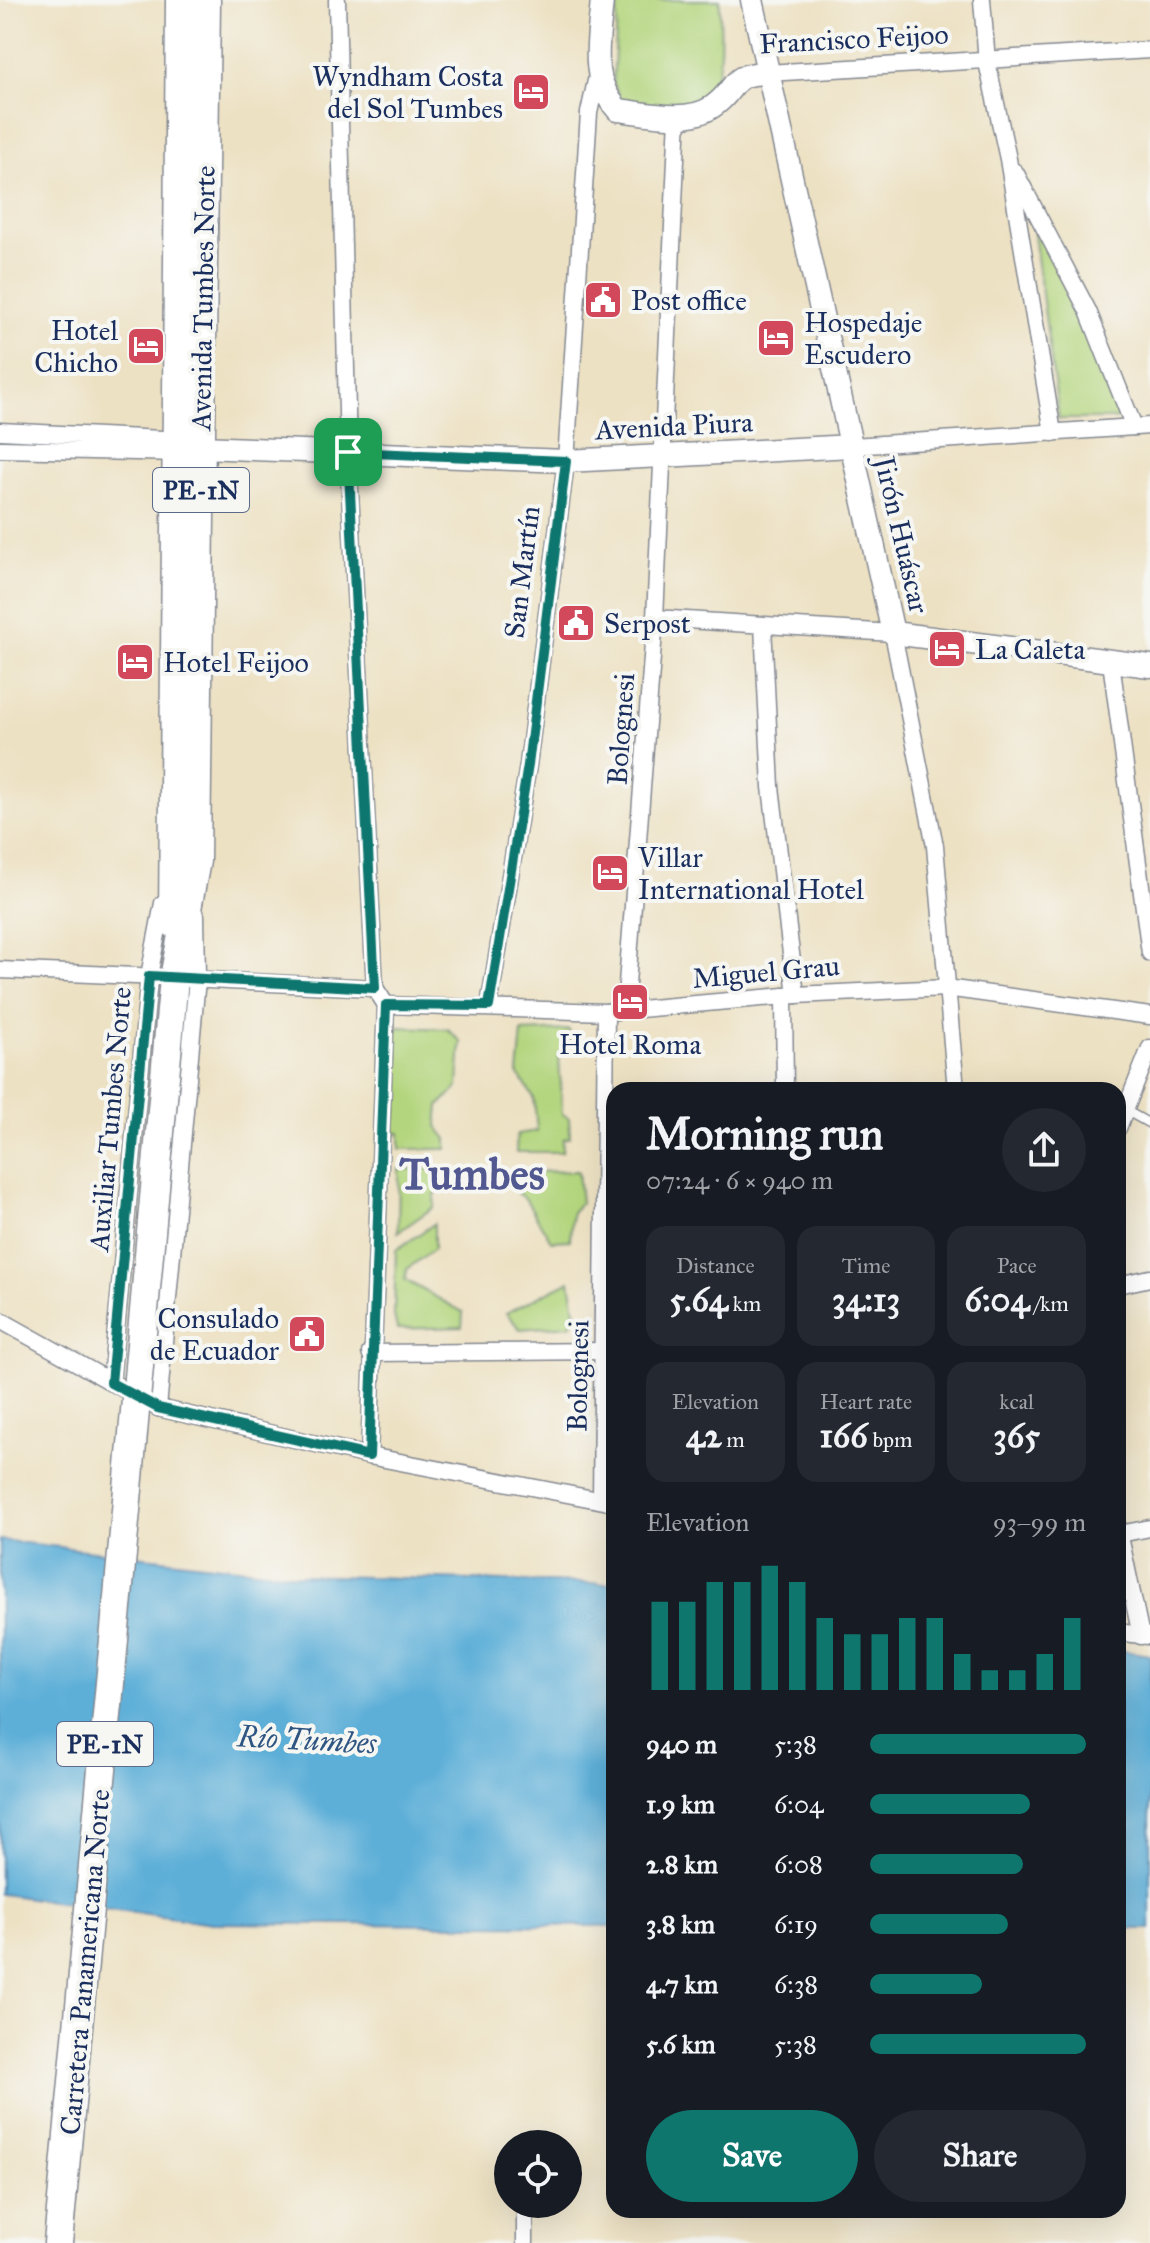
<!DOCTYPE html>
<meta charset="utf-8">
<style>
:root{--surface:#171b24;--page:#242831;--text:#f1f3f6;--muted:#9ea1a6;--accent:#0f766e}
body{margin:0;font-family:"IM FELL Great Primer",serif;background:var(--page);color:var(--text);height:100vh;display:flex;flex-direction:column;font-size:30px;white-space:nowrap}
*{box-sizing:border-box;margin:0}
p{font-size:26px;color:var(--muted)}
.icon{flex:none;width:44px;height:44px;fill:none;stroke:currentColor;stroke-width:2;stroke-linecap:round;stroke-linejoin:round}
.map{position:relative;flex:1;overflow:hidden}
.sheet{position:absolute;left:606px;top:1082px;width:520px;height:1136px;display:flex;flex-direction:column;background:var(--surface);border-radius:24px;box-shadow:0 8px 32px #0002}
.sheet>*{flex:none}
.buttons{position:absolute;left:494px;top:2130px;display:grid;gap:16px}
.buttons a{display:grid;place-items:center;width:88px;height:88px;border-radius:50%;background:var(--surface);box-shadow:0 8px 32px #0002;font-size:40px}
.pin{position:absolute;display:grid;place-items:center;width:68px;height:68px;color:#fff;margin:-34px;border-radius:16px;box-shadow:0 4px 12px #0006}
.round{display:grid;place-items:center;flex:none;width:84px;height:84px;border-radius:42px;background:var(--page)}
.headline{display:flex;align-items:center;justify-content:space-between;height:136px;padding:0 40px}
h1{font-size:44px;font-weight:700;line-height:60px}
.metrics{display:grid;grid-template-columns:repeat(3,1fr);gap:12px;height:136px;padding:8px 40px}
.metrics div{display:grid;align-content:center;border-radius:20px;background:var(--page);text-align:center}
.metrics b{font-size:34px;font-weight:700}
.metrics small{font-size:22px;font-weight:400}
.metrics p{font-size:22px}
.chart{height:224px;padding:16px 40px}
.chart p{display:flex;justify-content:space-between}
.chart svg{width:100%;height:144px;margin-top:8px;stroke:var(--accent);stroke-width:6}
.cta{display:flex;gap:16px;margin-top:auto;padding:16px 40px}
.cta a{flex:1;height:92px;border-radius:48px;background:var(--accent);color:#fff;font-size:32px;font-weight:700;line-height:92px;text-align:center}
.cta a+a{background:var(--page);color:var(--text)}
ul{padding:0 40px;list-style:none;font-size:26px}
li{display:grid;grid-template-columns:128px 96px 1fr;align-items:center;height:60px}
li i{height:20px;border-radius:10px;background:var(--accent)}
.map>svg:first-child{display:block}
.green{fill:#b3d57d;stroke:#67826e;stroke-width:2}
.water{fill:#5dafd8;stroke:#3c6f9b;stroke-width:2}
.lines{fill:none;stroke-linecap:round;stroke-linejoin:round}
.lane-casing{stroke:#848890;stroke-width:11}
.street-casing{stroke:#848890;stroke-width:19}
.secondary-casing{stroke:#848890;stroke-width:25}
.highway-casing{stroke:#848890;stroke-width:31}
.lane{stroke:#fff;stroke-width:8}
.street{stroke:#fff;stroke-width:16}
.secondary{stroke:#fff;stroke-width:22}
.highway{stroke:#fff;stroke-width:28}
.highway-bridge-casing{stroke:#848890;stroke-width:31;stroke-linecap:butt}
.highway-bridge{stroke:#fff;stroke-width:28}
.route-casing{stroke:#fff;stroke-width:16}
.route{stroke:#0f766e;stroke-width:10}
.labels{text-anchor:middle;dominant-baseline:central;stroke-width:8;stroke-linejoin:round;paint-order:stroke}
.shield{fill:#f6f6f2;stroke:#5d6b8a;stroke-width:2}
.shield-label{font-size:26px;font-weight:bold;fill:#1b2f5e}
.street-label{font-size:28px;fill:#1b2f5e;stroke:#f6f6f2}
.poi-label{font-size:28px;fill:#1b2f5e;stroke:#f6f6f2;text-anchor:start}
.water-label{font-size:30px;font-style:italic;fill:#2f5583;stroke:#f6f6f2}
.town-label{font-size:44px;font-weight:bold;fill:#525991;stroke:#f6f6f2}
</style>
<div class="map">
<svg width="1150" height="2243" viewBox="0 0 1150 2243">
<rect width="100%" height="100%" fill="#f6f6f2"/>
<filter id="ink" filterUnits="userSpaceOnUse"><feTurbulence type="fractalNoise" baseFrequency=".0125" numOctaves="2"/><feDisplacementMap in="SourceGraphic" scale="16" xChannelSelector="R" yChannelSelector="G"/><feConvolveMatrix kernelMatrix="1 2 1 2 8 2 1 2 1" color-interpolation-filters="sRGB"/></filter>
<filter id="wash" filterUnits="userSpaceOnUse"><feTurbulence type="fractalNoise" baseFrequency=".006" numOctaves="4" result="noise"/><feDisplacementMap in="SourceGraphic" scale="32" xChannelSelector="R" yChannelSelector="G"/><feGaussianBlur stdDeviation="1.8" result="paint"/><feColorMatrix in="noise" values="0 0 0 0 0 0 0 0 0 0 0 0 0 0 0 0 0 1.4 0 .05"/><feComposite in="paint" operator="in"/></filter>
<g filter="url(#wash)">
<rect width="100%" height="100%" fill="#ede1c3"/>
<g class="green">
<path d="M618,0H720C719,35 731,110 677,108C658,107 639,102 620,100L613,83Z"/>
<polygon points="1037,230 1044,233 1122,415 1115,419 1059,419 1034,235"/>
<polygon points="399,1027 448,1029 461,1042 458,1087 439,1106 437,1126 447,1139 447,1149 400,1149 400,1133 387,1132 389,1034"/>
<polygon points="569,1030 571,1045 559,1055 562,1114 569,1118 570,1137 563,1139 562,1152 516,1152 517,1134 537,1131 534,1098 518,1074 522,1032"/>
<polygon points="399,1169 449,1169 449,1183 435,1194 434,1207 398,1232"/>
<polygon points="578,1171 581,1203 572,1212 570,1240 551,1241 525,1198 518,1194 516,1172"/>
<polygon points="434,1224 434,1249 407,1269 405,1280 463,1312 462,1327 397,1329 394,1315 396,1250"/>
<polygon points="570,1281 576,1316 570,1325 520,1329 506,1313"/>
</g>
<g class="water">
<polygon points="0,1540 298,1575 614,1584 614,1926 212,1923 0,1894"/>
<polygon points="1118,1650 1150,1655 1150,1929 1118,1929"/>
</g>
</g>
<g filter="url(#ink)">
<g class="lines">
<g class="lane-casing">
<polyline id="lane" points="1125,1110 1150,1124"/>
</g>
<g class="street-casing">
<g id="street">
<polyline points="337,0 348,452 375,988 386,1005 369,1456"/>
<polyline points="982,0 987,62 1008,159 1053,433"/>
<polyline points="767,73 1150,50"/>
<polyline points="1015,172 1088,311 1134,427"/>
<polyline points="0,431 182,440"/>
<polyline points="852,446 1150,426"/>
<polyline points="0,449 182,453"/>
<polyline points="655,618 893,633 935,846 956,1090"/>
<polyline points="763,625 771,787 796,995"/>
<polyline points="1111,662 1150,953"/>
<polyline points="0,970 158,977"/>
<polyline points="189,979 375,988"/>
<polyline points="784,996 785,1090"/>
<polyline points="386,1005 606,1012 796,995 946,988 1150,1016"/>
<polyline points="489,1006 528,765 566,461 589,113 597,76"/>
<polyline points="625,1010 655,618 678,116"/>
<polyline points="1118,1128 1150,1048"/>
<polyline points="1118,1285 1150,1278"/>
<polyline points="0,1320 158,1408 369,1456 614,1503"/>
<polyline points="370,1353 605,1351"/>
<polyline points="111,1383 149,976 163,903"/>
<polyline points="158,1408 197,979 196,915"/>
<polyline points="601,1500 606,1012"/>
<polyline points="1118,1527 1141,1636"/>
<polyline points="1120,1534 1150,1528"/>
<polyline points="1118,1632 1148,1636"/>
<polyline points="525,2243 525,2204"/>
</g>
</g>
<g class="secondary-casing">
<g id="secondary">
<path d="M602,0C599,41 588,77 618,110C646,113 687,124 712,107C739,89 727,74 767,73"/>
<polyline points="752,0 893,633 1150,666"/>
<polyline points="201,447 566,461 852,446"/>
</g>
</g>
<g class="highway-casing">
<g id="highway">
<polyline points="173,923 180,0"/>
<polyline points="168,1043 174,978 196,861 206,0"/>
<polyline points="58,2243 128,1489"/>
</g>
</g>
<use href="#lane" class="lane"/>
<use href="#street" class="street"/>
<use href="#secondary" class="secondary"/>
<use href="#highway" class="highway"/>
<g class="highway-bridge-casing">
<polyline id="highway-bridge" points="128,1489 168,1043"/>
</g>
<use href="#highway-bridge" class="highway-bridge"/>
</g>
</g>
<g class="lines" filter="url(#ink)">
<g class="route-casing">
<polygon id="route" points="348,452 566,461 528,765 489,1006 386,1005 369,1456 158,1408 111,1383 149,976 375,988"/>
</g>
<use href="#route" class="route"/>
</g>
<defs>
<g id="hotel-square" transform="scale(2)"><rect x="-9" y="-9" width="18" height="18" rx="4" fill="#d1495b" stroke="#f6f6f2"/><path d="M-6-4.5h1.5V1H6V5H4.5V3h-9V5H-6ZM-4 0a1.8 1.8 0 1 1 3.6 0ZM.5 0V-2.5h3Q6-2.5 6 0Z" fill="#fff"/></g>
<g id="civic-square" transform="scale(2)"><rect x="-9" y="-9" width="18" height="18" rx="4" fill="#d1495b" stroke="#f6f6f2"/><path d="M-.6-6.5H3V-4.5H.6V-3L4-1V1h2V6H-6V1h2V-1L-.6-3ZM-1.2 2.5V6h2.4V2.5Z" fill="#fff"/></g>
</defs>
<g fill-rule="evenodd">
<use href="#hotel-square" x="531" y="92"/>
<use href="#civic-square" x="603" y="300"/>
<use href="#hotel-square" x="776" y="338"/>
<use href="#hotel-square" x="146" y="346"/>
<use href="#civic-square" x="576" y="623"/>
<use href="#hotel-square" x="947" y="649"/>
<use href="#hotel-square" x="135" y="662"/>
<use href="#hotel-square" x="610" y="873"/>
<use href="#hotel-square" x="630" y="1002"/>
<use href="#civic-square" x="307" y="1334"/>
</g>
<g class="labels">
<g class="shield">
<rect x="153" y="468" width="96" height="44" rx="6"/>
<rect x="57" y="1722" width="96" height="44" rx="6"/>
</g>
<g class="shield-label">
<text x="201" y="490">PE-1N</text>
<text x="105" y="1744">PE-1N</text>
</g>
<g class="street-label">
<text transform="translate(854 39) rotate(-3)">Francisco Feijoo</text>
<text transform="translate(203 298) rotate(-89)">Avenida Tumbes Norte</text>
<text transform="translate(674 426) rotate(-3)">Avenida Piura</text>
<text transform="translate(902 535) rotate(77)">Jirón Huáscar</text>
<text transform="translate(522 572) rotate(-83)">San Martín</text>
<text transform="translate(621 729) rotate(-86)">Bolognesi</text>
<text transform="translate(766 972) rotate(-5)">Miguel Grau</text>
<text transform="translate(110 1119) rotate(-85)">Auxiliar Tumbes Norte</text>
<text transform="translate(578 1376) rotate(-89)">Bolognesi</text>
<text transform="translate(85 1962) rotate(-85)">Carretera Panamericana Norte</text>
</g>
<g class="poi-label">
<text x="503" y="76" text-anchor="end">Wyndham Costa<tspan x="503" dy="32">del Sol Tumbes</tspan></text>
<text x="631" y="300">Post office</text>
<text x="804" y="322">Hospedaje<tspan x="804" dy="32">Escudero</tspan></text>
<text x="118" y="330" text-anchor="end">Hotel<tspan x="118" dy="32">Chicho</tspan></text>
<text x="604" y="623">Serpost</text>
<text x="975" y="649">La Caleta</text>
<text x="163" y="662">Hotel Feijoo</text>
<text x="638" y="857">Villar<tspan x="638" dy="32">International Hotel</tspan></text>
<text x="630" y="1044" text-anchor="middle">Hotel Roma</text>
<text x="279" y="1318" text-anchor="end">Consulado<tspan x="279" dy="32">de Ecuador</tspan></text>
</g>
<g class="water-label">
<text transform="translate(307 1740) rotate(3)">Río Tumbes</text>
</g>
<g class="town-label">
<text x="472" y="1174">Tumbes</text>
</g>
</g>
</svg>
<div class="buttons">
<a><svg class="icon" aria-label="locate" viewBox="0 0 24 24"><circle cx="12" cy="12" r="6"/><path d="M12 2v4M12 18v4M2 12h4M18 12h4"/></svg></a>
</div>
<div class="pin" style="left:348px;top:452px;background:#1e9e55"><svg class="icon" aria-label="arrive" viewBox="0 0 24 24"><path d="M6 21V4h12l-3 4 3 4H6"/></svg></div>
<section class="sheet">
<div class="headline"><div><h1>Morning run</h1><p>07:24 · 6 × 940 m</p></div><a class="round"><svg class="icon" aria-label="share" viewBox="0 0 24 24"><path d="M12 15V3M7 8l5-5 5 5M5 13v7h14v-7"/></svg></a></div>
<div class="metrics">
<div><p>Distance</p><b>5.64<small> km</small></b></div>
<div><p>Time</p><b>34:13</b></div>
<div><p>Pace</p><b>6:04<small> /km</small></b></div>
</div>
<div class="metrics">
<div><p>Elevation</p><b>42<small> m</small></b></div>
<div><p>Heart rate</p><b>166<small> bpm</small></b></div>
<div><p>kcal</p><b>365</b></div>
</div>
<div class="chart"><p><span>Elevation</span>93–99 m</p>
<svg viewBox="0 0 160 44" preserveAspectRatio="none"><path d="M5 44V17M15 44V17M25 44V11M35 44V11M45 44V6M55 44V11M65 44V22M75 44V27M85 44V27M95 44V22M105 44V22M115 44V33M125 44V38M135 44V38M145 44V33M155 44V22"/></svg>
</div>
<ul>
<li><b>940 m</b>5:38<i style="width:100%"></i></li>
<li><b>1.9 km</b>6:04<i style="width:74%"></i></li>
<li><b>2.8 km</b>6:08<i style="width:71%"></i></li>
<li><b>3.8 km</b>6:19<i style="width:64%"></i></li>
<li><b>4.7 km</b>6:38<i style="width:52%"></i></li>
<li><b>5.6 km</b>5:38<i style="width:100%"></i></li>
</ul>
<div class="cta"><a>Save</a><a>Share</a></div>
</section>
</div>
